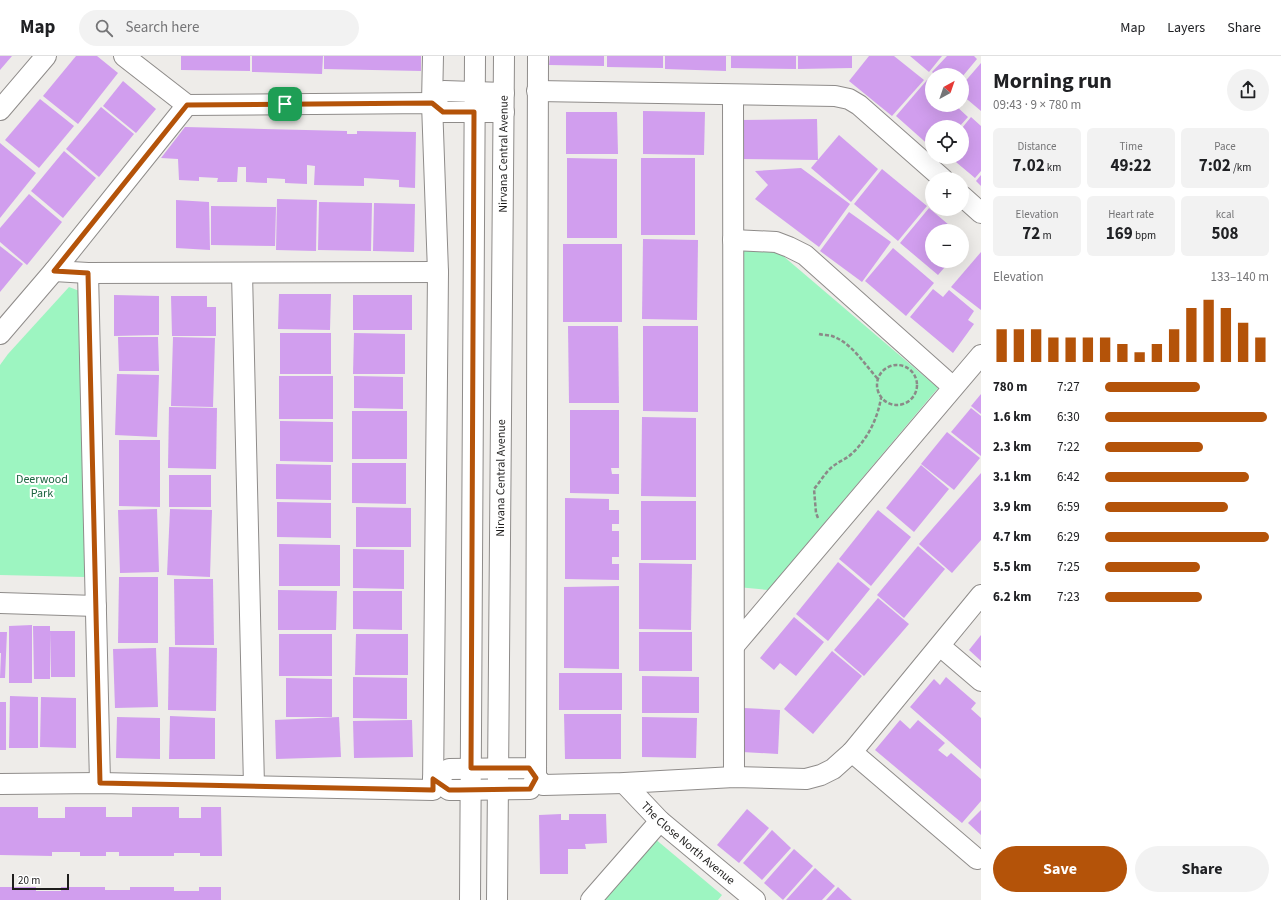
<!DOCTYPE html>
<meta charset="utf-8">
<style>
:root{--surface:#fff;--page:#f2f2f2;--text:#202124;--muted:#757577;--line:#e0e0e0;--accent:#b45309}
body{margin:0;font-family:"Source Sans 3",sans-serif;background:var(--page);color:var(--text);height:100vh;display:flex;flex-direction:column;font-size:15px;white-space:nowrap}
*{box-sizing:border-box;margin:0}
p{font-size:13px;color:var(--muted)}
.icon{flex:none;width:22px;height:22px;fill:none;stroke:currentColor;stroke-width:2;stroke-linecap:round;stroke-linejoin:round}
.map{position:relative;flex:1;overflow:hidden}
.drawer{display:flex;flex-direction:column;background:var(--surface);width:300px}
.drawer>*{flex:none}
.needle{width:26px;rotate:40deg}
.fabs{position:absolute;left:925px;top:12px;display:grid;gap:8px}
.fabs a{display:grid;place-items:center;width:44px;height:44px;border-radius:50%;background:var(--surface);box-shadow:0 4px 16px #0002;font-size:20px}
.scale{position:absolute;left:12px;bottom:10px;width:57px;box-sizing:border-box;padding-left:4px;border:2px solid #1e1d1c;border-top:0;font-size:11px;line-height:14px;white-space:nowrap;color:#1e1d1c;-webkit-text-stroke:3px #fff;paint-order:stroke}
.pin{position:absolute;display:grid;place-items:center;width:34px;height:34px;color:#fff;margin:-17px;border-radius:8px;box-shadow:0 2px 6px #0006}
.round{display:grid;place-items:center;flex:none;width:42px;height:42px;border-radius:21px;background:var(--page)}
.overview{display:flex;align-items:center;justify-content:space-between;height:68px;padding:0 12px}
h1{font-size:22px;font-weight:700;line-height:30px}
.metrics{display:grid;grid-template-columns:repeat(3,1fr);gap:6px;height:68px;padding:4px 12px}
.metrics div{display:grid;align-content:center;border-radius:6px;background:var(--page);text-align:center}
.metrics b{font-size:17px;font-weight:700}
.metrics small{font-size:11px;font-weight:400}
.metrics p{font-size:11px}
.chart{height:112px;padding:8px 12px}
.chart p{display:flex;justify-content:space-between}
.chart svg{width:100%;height:72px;margin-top:4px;stroke:var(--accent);stroke-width:6}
.cta{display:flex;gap:8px;margin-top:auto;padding:8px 12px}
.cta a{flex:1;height:46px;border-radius:24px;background:var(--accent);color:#fff;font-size:16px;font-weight:700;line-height:46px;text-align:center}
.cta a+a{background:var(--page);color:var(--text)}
ul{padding:0 12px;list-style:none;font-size:13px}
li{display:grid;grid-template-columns:64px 48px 1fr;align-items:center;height:30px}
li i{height:10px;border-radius:5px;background:var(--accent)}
header{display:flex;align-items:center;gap:24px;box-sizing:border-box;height:56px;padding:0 20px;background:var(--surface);border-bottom:1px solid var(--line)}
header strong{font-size:19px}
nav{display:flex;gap:22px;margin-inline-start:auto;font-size:14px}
.search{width:280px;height:36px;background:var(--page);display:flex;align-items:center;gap:10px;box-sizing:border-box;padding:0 14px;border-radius:22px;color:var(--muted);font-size:15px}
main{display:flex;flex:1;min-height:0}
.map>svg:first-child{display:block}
.green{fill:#9df5c1}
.building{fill:#d19eee}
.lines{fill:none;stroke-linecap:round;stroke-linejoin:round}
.minor-casing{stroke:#8f8c8a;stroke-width:22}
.path{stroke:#8b8a88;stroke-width:2.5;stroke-dasharray:4 2;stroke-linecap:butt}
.minor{stroke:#fff;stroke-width:20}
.route-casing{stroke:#fff;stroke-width:8}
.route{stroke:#b45309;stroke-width:5}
.labels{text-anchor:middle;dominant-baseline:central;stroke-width:4;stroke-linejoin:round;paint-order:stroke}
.street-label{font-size:12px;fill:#1e1d1c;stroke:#fff}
.park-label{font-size:12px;fill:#1c6440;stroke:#fff}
</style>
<header>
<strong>Map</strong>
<div class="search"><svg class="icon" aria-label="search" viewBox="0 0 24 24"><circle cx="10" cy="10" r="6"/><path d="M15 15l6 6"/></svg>Search here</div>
<nav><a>Map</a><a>Layers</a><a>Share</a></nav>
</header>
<main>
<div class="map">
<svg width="981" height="844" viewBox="0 0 981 844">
<rect width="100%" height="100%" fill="#eeece9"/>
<g class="green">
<polygon points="775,193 938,332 768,534 737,531 740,194"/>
<polygon points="69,231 82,236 85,521 0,519 0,309 8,298"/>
<polygon points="654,782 722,839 718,844 600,844"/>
</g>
<g class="building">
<polygon points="0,0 12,0 0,14"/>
<polygon points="76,0 97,0 118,17 78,68 43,40"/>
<polygon points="181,0 250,0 250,15 181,14"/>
<polygon points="252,0 323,0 322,18 252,16"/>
<polygon points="324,0 421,0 421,15 324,13"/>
<polygon points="550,0 604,0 604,10 549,9"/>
<polygon points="607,0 663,0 663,12 607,11"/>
<polygon points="665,0 726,0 726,15 665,13"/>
<polygon points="731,0 796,0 796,13 731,12"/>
<polygon points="798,0 852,0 852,12 798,13"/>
<polygon points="869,0 894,0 924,24 892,60 849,25"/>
<polygon points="910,0 942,0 929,16"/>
<polygon points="947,0 974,0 977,3 962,21 962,19 935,19 932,16"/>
<polygon points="981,7 981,55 962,39 962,29"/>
<polygon points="927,24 932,29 932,49 955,49 968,61 959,71 932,71 932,92 896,60"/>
<polygon points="123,25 156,53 136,77 103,50"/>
<polygon points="40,43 74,70 39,112 5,84"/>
<polygon points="101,51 134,78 99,121 66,93"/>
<polygon points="643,55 705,56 704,99 643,98"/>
<polygon points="566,56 617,56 618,98 566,98"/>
<polygon points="971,61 981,70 981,115 975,122 950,101 962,101 962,72"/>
<polygon points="817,63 818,104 740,103 740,64"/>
<polygon points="185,71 347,75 347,78 357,78 357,75 416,76 415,132 399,131 399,124 364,122 364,130 314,129 315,110 307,109 307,128 285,127 285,123 267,122 267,127 246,126 246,111 238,111 237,126 217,126 218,122 199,121 199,125 179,124 178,103 161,102"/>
<polygon points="839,79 878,113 851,146 811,112"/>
<polygon points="0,87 36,117 0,162"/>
<polygon points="64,95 96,122 63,162 31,135"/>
<polygon points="567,102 617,103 617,182 567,182"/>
<rect x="641" y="102" width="54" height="77"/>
<polygon points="801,112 850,148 819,191 755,143 768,129 755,115"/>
<polygon points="882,113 927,150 898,185 854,148"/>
<polygon points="981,119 981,130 976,125"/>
<polygon points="29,138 62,166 27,209 0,186 0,172"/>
<polygon points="277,143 317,144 316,195 276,194"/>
<polygon points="176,144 209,146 210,194 176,192"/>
<polygon points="319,146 372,147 371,195 318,194"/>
<polygon points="374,147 415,148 414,196 373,195"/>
<polygon points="211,150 276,151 275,190 211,189"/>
<polygon points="929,152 956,175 932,175 932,205 950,205 938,219 900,187"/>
<polygon points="849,156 891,186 862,226 820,195"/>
<polygon points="962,180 967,184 962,190"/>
<polygon points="643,183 698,184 697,264 642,263"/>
<rect x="563" y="188" width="59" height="78"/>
<polygon points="0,190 23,208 0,236"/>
<polygon points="893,192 934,227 906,260 865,225"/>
<polygon points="981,196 981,254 951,231"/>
<polygon points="933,233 943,241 949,234 974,255 968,264 974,268 953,297 910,261"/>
<polygon points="279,238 331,238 330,274 278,273"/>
<polygon points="114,239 159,240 159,279 114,280"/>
<rect x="353" y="239" width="59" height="35"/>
<polygon points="171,240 207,240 207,251 216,251 216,280 172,280"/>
<polygon points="568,270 618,270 619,347 569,347"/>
<polygon points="643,270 698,270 698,356 643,355"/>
<rect x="280" y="277" width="51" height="41"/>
<polygon points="354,277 405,278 405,318 353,318"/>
<polygon points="118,281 158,281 159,315 119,315"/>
<polygon points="173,281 215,282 213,351 171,350"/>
<polygon points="117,318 159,319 157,381 115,379"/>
<rect x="279" y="320" width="54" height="43"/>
<polygon points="354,320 403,321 403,353 354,352"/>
<polygon points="981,338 981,358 971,350"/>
<polygon points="169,351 217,352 216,413 168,412"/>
<polygon points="971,352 981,360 981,400 951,376"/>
<polygon points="570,354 619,354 619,412 611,412 612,418 619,418 619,438 570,437"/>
<rect x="352" y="355" width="55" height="48"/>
<polygon points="642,361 696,362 696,441 641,440"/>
<polygon points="280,365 333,366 333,406 280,405"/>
<polygon points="947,376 980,402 954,434 921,408"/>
<polygon points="119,384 160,384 160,451 119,450"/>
<polygon points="352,407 406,407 406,448 352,447"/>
<polygon points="276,408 331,409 331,444 276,443"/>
<polygon points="921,409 949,433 914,476 886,452"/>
<polygon points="981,417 981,484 952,517 919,488"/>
<rect x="169" y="419" width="42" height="32"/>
<polygon points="565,442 609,443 609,454 619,454 619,468 612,468 612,475 619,475 619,501 612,501 612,508 619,508 619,524 565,523"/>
<rect x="641" y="445" width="55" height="59"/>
<polygon points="277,446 331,447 331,482 277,481"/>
<polygon points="356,451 411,452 411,491 356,491"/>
<polygon points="157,453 159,516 120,517 118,454"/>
<polygon points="170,453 212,454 210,521 167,519"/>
<polygon points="878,454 911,481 871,530 839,503"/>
<polygon points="279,488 340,489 340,530 279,530"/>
<polygon points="918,490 945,513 904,562 877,539"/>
<polygon points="353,493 404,494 404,533 353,532"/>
<polygon points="838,506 870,533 828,585 796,558"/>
<polygon points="639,507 692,508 691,574 639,573"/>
<polygon points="119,521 158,521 158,587 118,587"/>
<polygon points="174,523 213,523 214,589 175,589"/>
<polygon points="619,530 619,613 564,612 564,531"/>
<polygon points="278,534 337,535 336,574 278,574"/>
<polygon points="353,535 402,535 402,574 353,573"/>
<polygon points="878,542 909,568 864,620 834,594"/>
<polygon points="794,561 824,586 796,620 780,607 774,614 760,602"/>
<polygon points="32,569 32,627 9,627 9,570"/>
<polygon points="33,570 50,570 50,623 34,623"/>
<polygon points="50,575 75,575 75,621 51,621"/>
<polygon points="0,576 7,576 5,622 0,622 1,597 0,597"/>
<rect x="639" y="576" width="53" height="39"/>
<rect x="279" y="578" width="53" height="42"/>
<polygon points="356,578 408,578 408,619 355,619"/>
<polygon points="981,579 981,605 969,594"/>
<polygon points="169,591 217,592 216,655 168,654"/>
<polygon points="156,592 158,651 115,652 113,593"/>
<polygon points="832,595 862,620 813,678 784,653"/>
<rect x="559" y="617" width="63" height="37"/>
<polygon points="642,620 699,621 699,657 642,657"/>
<polygon points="353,621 407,622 407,663 353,662"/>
<polygon points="946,621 976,647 971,653 981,662 981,713 910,651 934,623 940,629"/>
<polygon points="286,622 332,623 332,661 286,661"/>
<polygon points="10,640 38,641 38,692 9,692"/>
<polygon points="41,641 76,642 76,692 40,691"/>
<rect x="0" y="646" width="6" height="48"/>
<polygon points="744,652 780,654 778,698 742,696"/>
<polygon points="564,658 621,658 621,703 565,703"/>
<polygon points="170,660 215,662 215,703 169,703"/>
<polygon points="117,661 160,662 160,703 116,702"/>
<polygon points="339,661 341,701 276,703 275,664"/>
<polygon points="642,661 697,662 696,702 642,701"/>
<polygon points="412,664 413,701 354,702 353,665"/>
<polygon points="900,664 910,673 918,664 945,687 938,694 947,701 951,697 981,723 981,745 962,767 875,694"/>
<polygon points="0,751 38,751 38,762 65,762 65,751 106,751 106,761 132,761 132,751 179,751 179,762 201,762 201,751 221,751 222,800 200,800 200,797 174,797 174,800 119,800 119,796 106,796 106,800 80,800 80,796 52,796 52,800 0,799"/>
<polygon points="747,753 769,772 739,807 717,789"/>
<polygon points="981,754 981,779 968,767"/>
<polygon points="561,758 561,764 569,764 569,758 606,758 607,787 585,788 586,793 568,793 568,818 540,818 539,759"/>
<polygon points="772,774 791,792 762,824 743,807"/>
<polygon points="794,793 813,810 783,844 764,827"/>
<polygon points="815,812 835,830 822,844 786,844"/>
<polygon points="0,831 36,831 36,835 61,835 61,831 105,831 105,834 130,834 130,831 174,831 174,835 199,835 199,831 221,831 221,844 0,844"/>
<polygon points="838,831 852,844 826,844"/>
</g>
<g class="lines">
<g class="minor-casing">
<g id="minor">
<polyline points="124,0 187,49 432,47 443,56 504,56"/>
<polyline points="538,0 536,722 530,733 459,734 449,734 433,723 449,713 529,712 543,729 624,727 734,721 806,723 821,719 833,713 852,696 981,539"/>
<polyline points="537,35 835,40 849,43 859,49 943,123"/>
<polyline points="733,39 734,721"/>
<polyline points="432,47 444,35 504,37"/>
<polyline points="0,54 46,0"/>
<polyline points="962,140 981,157"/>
<polyline points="733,184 776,186 789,191 805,199 953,331"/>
<polyline points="54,215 88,217 438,216"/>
<polyline points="88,217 100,727"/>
<polyline points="242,217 254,730"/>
<polyline points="0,278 54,215 187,49"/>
<polyline points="0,547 96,550"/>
<polyline points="734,590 981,299"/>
<polyline points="940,590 981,625"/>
<polyline points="852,696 977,803"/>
<path id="s1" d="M624,727L660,765L755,844"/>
<polyline points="0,728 100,727 433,734 438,216 432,47 433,0"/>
<polyline points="470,844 475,0"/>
<path id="s2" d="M497,844L504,0"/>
<polyline points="591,844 660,765"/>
</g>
</g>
<g class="path">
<path d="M819,278C823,279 828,279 832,280C852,287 864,308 878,323"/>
<circle cx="897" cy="329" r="20"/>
<path d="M818,462L816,457L814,433C820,426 825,417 832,411C837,407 843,404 848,401C866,386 877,365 881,342"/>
</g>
<use href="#minor" class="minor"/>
</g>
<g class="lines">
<g class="route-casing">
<polygon id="route" points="432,47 443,56 474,56 471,712 529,712 536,722 530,733 459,734 449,734 433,723 433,734 100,727 88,217 54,215 187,49"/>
</g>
<use href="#route" class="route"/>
</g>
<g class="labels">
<g class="street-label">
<text stroke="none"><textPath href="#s2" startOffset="746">Nirvana Central Avenue</textPath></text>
<text stroke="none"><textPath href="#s2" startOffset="422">Nirvana Central Avenue</textPath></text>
<text stroke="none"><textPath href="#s1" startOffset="88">The Close North Avenue</textPath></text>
</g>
<g class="park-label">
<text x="42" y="423">Deerwood<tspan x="42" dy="14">Park</tspan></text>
</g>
</g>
</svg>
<div class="fabs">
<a><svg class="needle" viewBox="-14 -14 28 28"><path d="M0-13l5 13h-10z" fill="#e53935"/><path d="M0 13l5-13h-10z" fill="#757577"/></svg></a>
<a><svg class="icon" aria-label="locate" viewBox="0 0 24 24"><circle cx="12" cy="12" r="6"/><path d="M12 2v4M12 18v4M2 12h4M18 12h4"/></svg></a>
<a>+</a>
<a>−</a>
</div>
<div class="scale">20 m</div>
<div class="pin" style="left:285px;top:48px;background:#1e9e55"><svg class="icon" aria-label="arrive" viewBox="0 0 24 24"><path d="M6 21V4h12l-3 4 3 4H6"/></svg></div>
</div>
<section class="drawer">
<div class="overview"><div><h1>Morning run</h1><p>09:43 · 9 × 780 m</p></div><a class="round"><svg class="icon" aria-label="share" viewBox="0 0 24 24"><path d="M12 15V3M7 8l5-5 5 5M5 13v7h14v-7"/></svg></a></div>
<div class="metrics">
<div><p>Distance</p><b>7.02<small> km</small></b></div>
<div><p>Time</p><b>49:22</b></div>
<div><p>Pace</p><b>7:02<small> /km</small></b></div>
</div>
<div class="metrics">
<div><p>Elevation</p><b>72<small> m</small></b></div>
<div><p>Heart rate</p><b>169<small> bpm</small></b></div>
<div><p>kcal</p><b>508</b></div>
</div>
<div class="chart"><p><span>Elevation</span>133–140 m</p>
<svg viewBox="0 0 160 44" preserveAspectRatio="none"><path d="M5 44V24M15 44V24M25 44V24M35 44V29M45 44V29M55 44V29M65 44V29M75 44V33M85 44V38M95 44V33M105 44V24M115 44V11M125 44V6M135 44V11M145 44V20M155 44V29"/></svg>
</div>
<ul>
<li><b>780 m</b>7:27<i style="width:58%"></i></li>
<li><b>1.6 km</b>6:30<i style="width:99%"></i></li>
<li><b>2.3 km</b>7:22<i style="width:60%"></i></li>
<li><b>3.1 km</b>6:42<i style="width:88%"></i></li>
<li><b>3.9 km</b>6:59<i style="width:75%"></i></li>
<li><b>4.7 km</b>6:29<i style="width:100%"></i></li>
<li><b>5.5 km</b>7:25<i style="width:58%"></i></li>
<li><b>6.2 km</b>7:23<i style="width:59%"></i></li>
</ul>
<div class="cta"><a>Save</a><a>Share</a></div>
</section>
</main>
